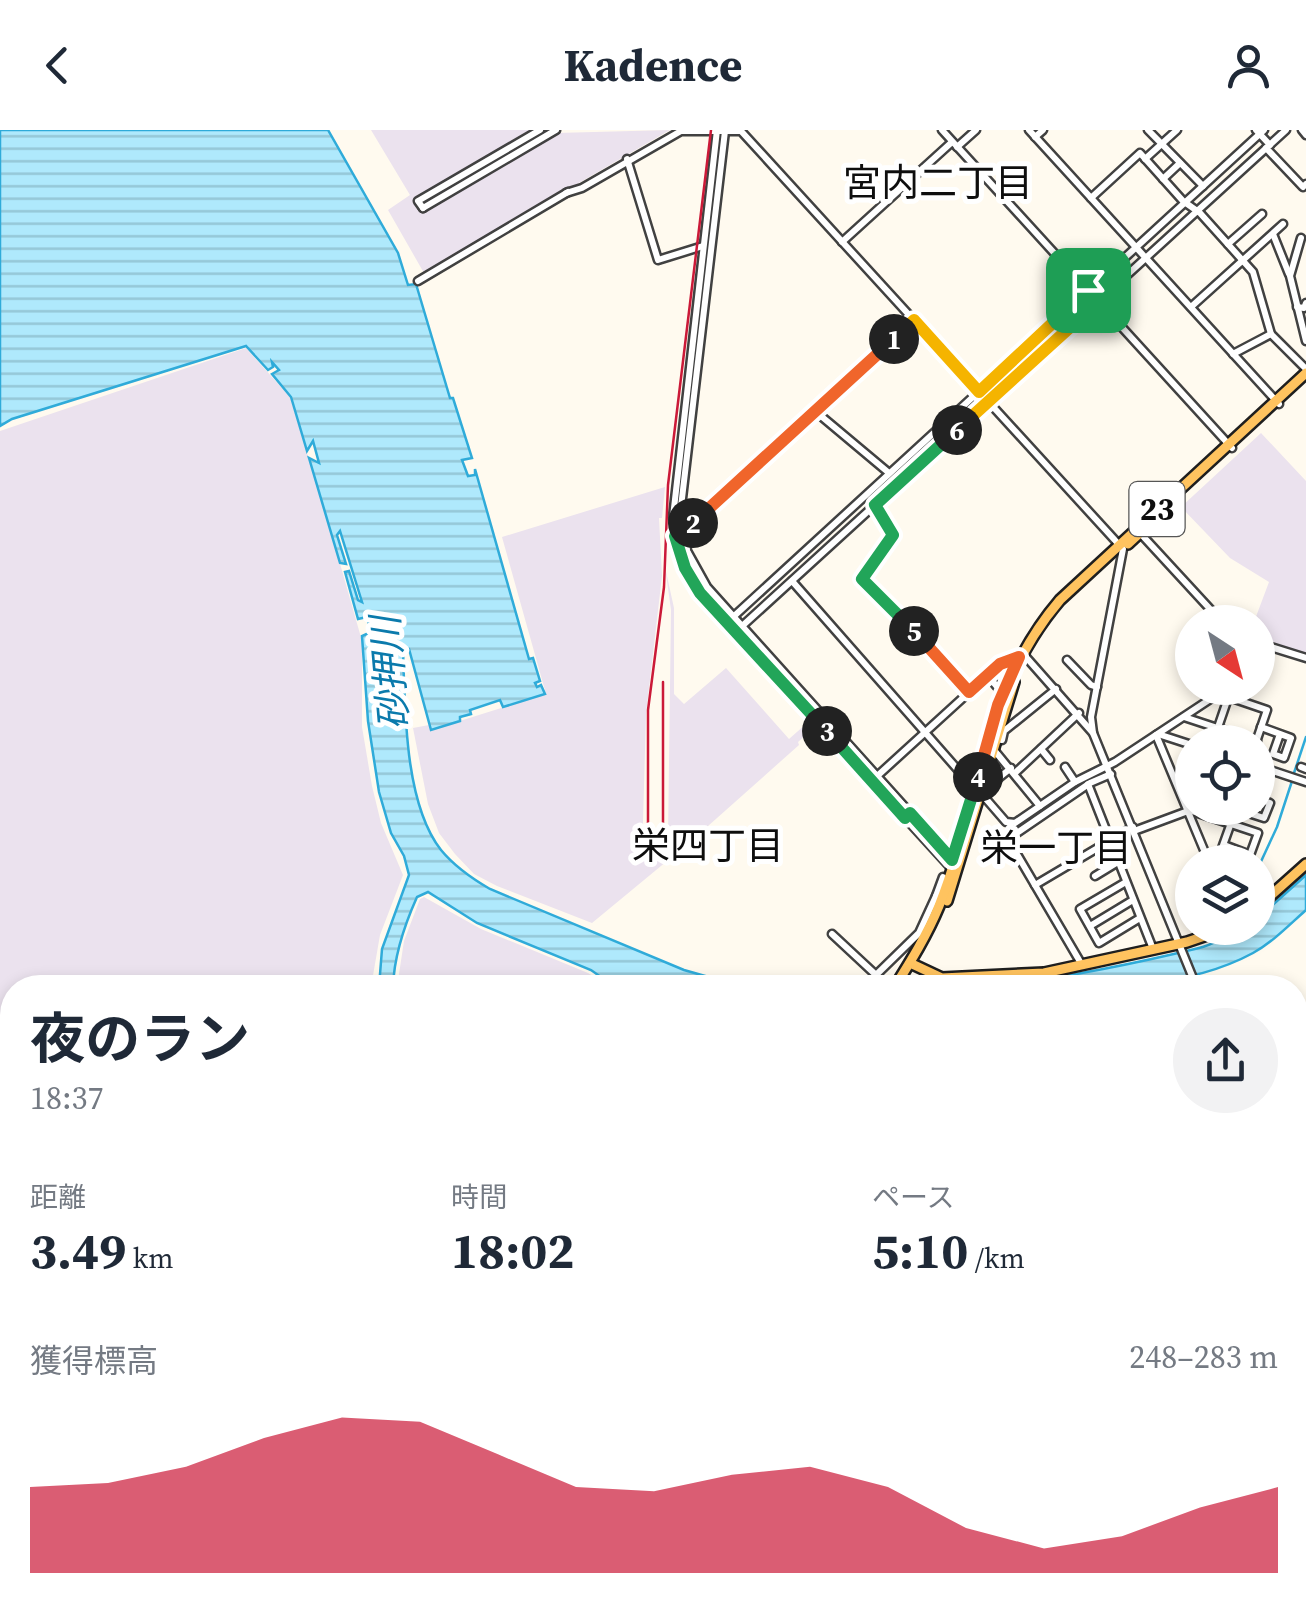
<!DOCTYPE html>
<html lang="ja">
<meta charset="utf-8">
<style>
:root{--surface:#fff;--page:#f2f2f3;--text:#1f2937;--muted:#747a83;--accent:#cb1938}
body{margin:0;font-family:"Source Serif 4","Noto Sans JP",serif;background:var(--page);color:var(--text);height:100vh;display:flex;flex-direction:column;font-size:38px;white-space:nowrap}
*{box-sizing:border-box;margin:0}
p{font-size:32px;color:var(--muted)}
.icon{flex:none;width:55px;height:55px;fill:none;stroke:currentColor;stroke-width:2;stroke-linecap:round;stroke-linejoin:round}
.map{position:relative;flex:1;overflow:hidden}
.side{position:absolute;left:0px;top:845px;width:1308px;height:642px;display:flex;flex-direction:column;background:var(--surface);border-radius:40px 40px 0 0;box-shadow:0 5px 15px #0003}
.side>*{flex:none}
.needle{width:65px;rotate:144deg}
.tools{position:absolute;left:1175px;top:475px;display:grid;gap:20px}
.tools a{display:grid;place-items:center;width:100px;height:100px;border-radius:50%;background:var(--surface);box-shadow:0 5px 15px #0003;font-size:50px}
.pin{position:absolute;display:grid;place-items:center;width:85px;height:85px;color:#fff;margin:-42px;border-radius:20px;box-shadow:0 5px 15px #0006}
.km{position:absolute;width:50px;height:50px;margin:-25px;border-radius:50%;background:#222;color:#fff;font-size:28px;line-height:50px;text-align:center}
.round{display:grid;place-items:center;flex:none;width:105px;height:105px;border-radius:52px;background:var(--page)}
.overview{display:flex;align-items:center;justify-content:space-between;height:170px;padding:0 30px}
h1{font-size:55px;font-weight:700;line-height:75px}
.stats{display:grid;grid-template-columns:repeat(3,1fr);gap:15px;height:170px;padding:10px 30px}
.stats div{display:grid;align-content:center}
.stats b{font-size:50px;font-weight:700}
.stats small{font-size:28px;font-weight:400}
.stats p{font-size:28px}
.chart{height:280px;padding:20px 30px}
.chart p{display:flex;justify-content:space-between}
.chart svg{width:100%;height:180px;margin-top:10px;fill:var(--accent);opacity:.7}
header{display:flex;justify-content:space-between;align-items:center;height:130px;padding:0 30px;background:var(--surface);font-size:45px;font-weight:700}
.map>svg:first-child{display:block}
.industrial{fill:#ebe2ee}
.farmland{fill:url(#farmland-furrows)}
.pitch{fill:#eaf4c7}
.water{fill:url(#water-rules);stroke:#2fabd9;stroke-width:2.5}
.lines{fill:none;stroke-linecap:round;stroke-linejoin:round}
.stream{stroke:#2fabd9;stroke-width:2.5}
.minor-casing{stroke:#414141;stroke-width:11}
.major-casing{stroke:#1f1f1f;stroke-width:14}
.minor{stroke:#fff;stroke-width:6}
.major{stroke:#ffc35f;stroke-width:9}
.rail{stroke:#cb1938;stroke-width:2.5}
.split-1-casing{stroke:#fff;stroke-width:20}
.split-2-casing{stroke:#fff;stroke-width:20}
.split-3-casing{stroke:#fff;stroke-width:20}
.split-4-casing{stroke:#fff;stroke-width:20}
.split-5-casing{stroke:#fff;stroke-width:20}
.split-6-casing{stroke:#fff;stroke-width:20}
.split-7-casing{stroke:#fff;stroke-width:20}
.split-1{stroke:#f5b400;stroke-width:12}
.split-2{stroke:#f0652b;stroke-width:12}
.split-3{stroke:#22a559;stroke-width:12}
.split-4{stroke:#22a559;stroke-width:12}
.split-5{stroke:#f0652b;stroke-width:12}
.split-6{stroke:#22a559;stroke-width:12}
.split-7{stroke:#f5b400;stroke-width:12}
.labels{text-anchor:middle;dominant-baseline:central;stroke-width:10;stroke-linejoin:round;paint-order:stroke}
.shield{fill:#fff;stroke:#565656;stroke-width:2.5}
.shield-label{font-size:32px;font-weight:bold;fill:#0e0e0e}
.neighbourhood-label{font-size:38px;fill:#0e0e0e;stroke:#fff}
.water-label{font-size:38px;font-style:italic;fill:#0b7aac;stroke:#fff}
</style>
<header><svg class="icon" aria-label="back" viewBox="0 0 24 24"><path d="M15 5l-7 7 7 7"/></svg>Kadence<svg class="icon" aria-label="person" viewBox="0 0 24 24"><circle cx="12" cy="8" r="4"/><path d="M4 21q1-7 8-7t8 7"/></svg></header>
<div class="map">
<svg width="1306" height="1487" viewBox="0 0 1306 1487">
<defs>
<pattern id="farmland-furrows" width="10" height="10" patternUnits="userSpaceOnUse" patternTransform="scale(2.5)"><rect width="10" height="10" fill="#f8efcc"/><path d="M-1 1l2-2M0 10L10 0M9 11l2-2" fill="none" stroke="#d3ccae"/></pattern>
<pattern id="water-rules" width="6" height="5" patternUnits="userSpaceOnUse" patternTransform="scale(2.5)"><rect width="6" height="5" fill="#afe9fc"/><path d="M0 2.5h6" fill="none" stroke="#95c7d7"/></pattern>
</defs>
<rect width="100%" height="100%" fill="#fffaef"/>
<g class="industrial">
<polygon points="371,0 533,0 413,70 419,81 556,3 670,0 424,143 388,80 410,65"/>
<polygon points="246,218 290,267 331,402 362,511 362,597 372,656 381,693 403,745 380,805 371,857 12,858 12,1124 0,1121 0,301"/>
<polygon points="1261,303 1306,351 1306,526 1258,511 1258,492 1254,492 1269,452 1230,428 1181,377"/>
<polygon points="665,357 662,388 659,388 662,446 646,584 642,728 646,729 668,710 671,480 665,437 674,478 674,564 684,574 726,538 789,609 806,594 807,588 815,597 798,612 799,615 690,712 592,793 497,756 474,744 455,724 439,703 428,674 413,598 429,595 431,600 546,564 502,407"/>
<polygon points="424,767 481,799 588,843 610,857 397,857 404,811 420,769"/>
</g>
<polygon class="farmland" points="147,1475 275,1475 279,1485 143,1487"/>
<polygon class="pitch" points="1295,1428 1306,1442 1306,1487 1254,1487 1249,1475 1295,1475"/>
<g class="water">
<path d="M0,0H328L398,123L408,155L416,154L450,268H453L472,328L462,330L468,346L475,345V339L529,529L533,528L540,551L535,553L537,557L541,555L545,564L503,577L500,570L470,580L471,584L460,587V591L431,600L409,519H403C405,577 404,673 441,720C455,737 471,748 490,759L684,840L744,857H615L591,840L477,793L428,762L417,767C404,796 394,825 393,857H379L382,819L409,745L404,726L391,703L379,662L368,591L362,506L371,502L367,487L358,489L345,442L349,441L358,470L362,472L340,401L337,405L346,434L340,433L309,328L319,333L313,311L307,321L291,267L272,244L279,240L272,232L273,237L268,240L246,216L12,289L0,296Z"/>
<path d="M1306,745V780C1289,795 1273,812 1253,823C1172,867 1062,857 973,858C1050,851 1125,836 1199,818C1219,813 1237,798 1258,798V788Z"/>
</g>
<g class="lines">
<g class="stream">
<polyline points="1294,643 1306,607"/>
<polyline points="1258,738 1277,697 1292,651"/>
<polyline points="0,1160 12,1161"/>
</g>
<g class="minor-casing">
<g id="minor">
<polyline points="717,0 673,387 680,424 700,463 952,739"/>
<polyline points="942,0 1232,318"/>
<polyline points="1029,0 1279,274"/>
<polyline points="1148,0 1203,56"/>
<polyline points="1256,0 1270,15"/>
<polyline points="1302,0 1306,5"/>
<polyline points="725,1 681,377 687,421 707,457 956,734"/>
<polyline points="1035,7 1043,0"/>
<polyline points="957,17 976,0"/>
<polyline points="1266,18 1303,57 1306,54"/>
<polyline points="627,29 658,130 703,116"/>
<polyline points="1145,29 1177,0"/>
<polyline points="1163,49 1180,33"/>
<polyline points="566,63 582,58 681,1 741,1 1123,419 1091,587 1093,603"/>
<polyline points="1091,68 1140,23 1183,71 1200,83 1253,142 1271,204 1306,239"/>
<polyline points="423,78 556,0"/>
<polyline points="423,78 418,71 540,0"/>
<polyline points="1273,104 1289,144"/>
<polyline points="1301,108 1290,146 1306,211"/>
<polyline points="842,112 952,12"/>
<polyline points="1228,114 1262,84"/>
<polyline points="418,151 568,62"/>
<polyline points="1191,177 1283,94"/>
<polyline points="1297,177 1304,178 1306,173"/>
<polyline points="1233,224 1271,204"/>
<polyline points="815,281 914,190"/>
<polyline points="876,376 893,405 862,449 882,465 969,562"/>
<polyline points="680,403 815,281 889,343"/>
<polyline points="1140,403 1222,492"/>
<polyline points="792,451 966,649 976,653"/>
<polyline points="732,488 1264,0"/>
<polyline points="740,498 1286,0"/>
<polyline points="1258,513 1306,528"/>
<polyline points="1067,530 1091,555 1097,557"/>
<polyline points="988,546 999,559 999,569"/>
<polyline points="1220,564 1267,580 1256,612"/>
<polyline points="1184,587 1257,611"/>
<polyline points="1261,597 1291,608 1284,628 1273,624 1280,604"/>
<polyline points="1158,604 1192,615"/>
<polyline points="1156,605 1209,732"/>
<polyline points="995,608 1002,610 1004,601 1056,559"/>
<polyline points="1213,612 1228,568"/>
<polyline points="1041,619 1050,630"/>
<polyline points="994,620 1040,676"/>
<polyline points="1258,636 1306,652"/>
<polyline points="1065,637 1075,652"/>
<polyline points="1301,637 1306,639"/>
<polyline points="1015,643 1079,583"/>
<polyline points="875,648 1000,534 1025,526 1093,603 1197,858"/>
<polyline points="983,653 990,655 1011,638"/>
<polyline points="1088,654 1153,819"/>
<polyline points="980,662 1006,692 1015,693 1075,652 1115,632 1227,558"/>
<polyline points="1236,679 1264,688 1270,673 1258,669"/>
<polyline points="1192,681 1258,703 1250,725 1224,715"/>
<polyline points="1134,701 1188,681"/>
<polyline points="1217,732 1236,679"/>
<polyline points="1095,746 1118,732"/>
<polyline points="1126,752 1080,779 1099,813 1140,788"/>
<polyline points="1035,755 1133,697"/>
<polyline points="936,766 943,747"/>
<polyline points="1090,796 1133,770"/>
<polyline points="832,804 876,845 919,803 936,766 942,769"/>
<polyline points="1082,835 1008,709 1090,653 1111,644"/>
<polyline points="1295,1023 1306,1039"/>
<polyline points="0,1164 12,1167"/>
<polyline points="0,1237 12,1248"/>
<polyline points="0,1242 12,1231"/>
<polyline points="1,1285 12,1297"/>
<polyline points="0,1286 12,1274"/>
<polyline points="0,1324 12,1313"/>
<polyline points="0,1329 12,1343"/>
<polyline points="0,1363 12,1352"/>
<polyline points="0,1385 12,1403"/>
<polyline points="0,1435 7,1443"/>
<polyline points="0,1446 12,1440"/>
<polyline points="81,1475 87,1487"/>
<polyline points="323,1475 346,1487"/>
<polyline points="418,1475 428,1487"/>
<polyline points="482,1475 515,1486 568,1483 588,1487"/>
<polyline points="609,1475 623,1480 625,1475"/>
<polyline points="669,1475 701,1487"/>
<polyline points="742,1475 765,1484"/>
<polyline points="809,1475 815,1487"/>
<polyline points="990,1475 994,1487"/>
<polyline points="1124,1475 1141,1487"/>
<polyline points="1157,1475 1162,1487"/>
<polyline points="1232,1475 1237,1487"/>
<polyline points="874,1478 936,1479 955,1475"/>
<polyline points="425,1484 436,1475"/>
<polyline points="134,1487 138,1475"/>
<polyline points="632,1487 637,1475"/>
<polyline points="791,1487 791,1478 796,1475"/>
<polyline points="840,1487 841,1475"/>
<polyline points="1022,1487 1024,1475"/>
<polyline points="1110,1487 1115,1475"/>
<polyline points="1172,1487 1185,1480 1218,1475"/>
</g>
</g>
<g class="major-casing">
<g id="major">
<polyline points="1128,414 1157,387"/>
<polyline points="947,771 1014,552"/>
<polyline points="1258,777 1306,734"/>
<polyline points="910,833 942,848 1044,843 1187,812 1228,798"/>
<path d="M894,858C911,831 927,805 939,776C981,670 982,561 1060,470L1306,243"/>
<polyline points="0,1197 12,1199"/>
<polyline points="868,1475 870,1487"/>
</g>
</g>
<use href="#minor" class="minor"/>
<use href="#major" class="major"/>
<g class="rail">
<polyline points="663,707 663,552"/>
<polyline points="648,715 648,580 664,457 668,355 711,0"/>
</g>
</g>
<g class="lines">
<g class="split-1-casing">
<polyline id="split-1" points="894,209 914,190 979,262 1088,160"/>
</g>
<g class="split-2-casing">
<polyline id="split-2" points="693,393 894,209"/>
</g>
<g class="split-3-casing">
<polyline id="split-3" points="693,393 675,406 685,438 700,463 827,601"/>
</g>
<g class="split-4-casing">
<polyline id="split-4" points="827,601 905,688 910,683 952,730 978,647"/>
</g>
<g class="split-5-casing">
<polyline id="split-5" points="914,501 969,562 1000,534 1019,527 998,575 978,647"/>
</g>
<g class="split-6-casing">
<polyline id="split-6" points="914,501 862,449 893,405 875,375 957,300"/>
</g>
<g class="split-7-casing">
<polyline id="split-7" points="957,300 1121,151 1111,140 1088,160"/>
</g>
<use href="#split-1" class="split-1"/>
<use href="#split-2" class="split-2"/>
<use href="#split-3" class="split-3"/>
<use href="#split-4" class="split-4"/>
<use href="#split-5" class="split-5"/>
<use href="#split-6" class="split-6"/>
<use href="#split-7" class="split-7"/>
</g>
<g class="labels">
<rect class="shield" x="1129.5" y="352" width="55" height="54" rx="8"/>
<g class="shield-label">
<text x="1157" y="379">23</text>
</g>
<g class="neighbourhood-label">
<text x="938" y="53">宮内二丁目</text>
<text x="708" y="716">栄四丁目</text>
<text x="1056" y="718">栄一丁目</text>
</g>
<g class="water-label">
<text transform="translate(390 543) rotate(-95)">砂押川</text>
</g>
</g>
</svg>
<div class="tools">
<a><svg class="needle" viewBox="-14 -14 28 28"><path d="M0-13l5 13h-10z" fill="#e53935"/><path d="M0 13l5-13h-10z" fill="#747a83"/></svg></a>
<a><svg class="icon" aria-label="locate" viewBox="0 0 24 24"><circle cx="12" cy="12" r="6"/><path d="M12 2v4M12 18v4M2 12h4M18 12h4"/></svg></a>
<a><svg class="icon" aria-label="layers" viewBox="0 0 24 24"><path d="M12 4l9 5-9 5-9-5zM3 14l9 5 9-5"/></svg></a>
</div>
<div class="pin" style="left:1088px;top:160px;background:#1e9e55"><svg class="icon" aria-label="arrive" viewBox="0 0 24 24"><path d="M6 21V4h12l-3 4 3 4H6"/></svg></div>
<b class="km" style="left:894px;top:209px">1</b>
<b class="km" style="left:693px;top:393px">2</b>
<b class="km" style="left:827px;top:601px">3</b>
<b class="km" style="left:978px;top:647px">4</b>
<b class="km" style="left:914px;top:501px">5</b>
<b class="km" style="left:957px;top:300px">6</b>
<section class="side">
<div class="overview"><div><h1>夜のラン</h1><p>18:37</p></div><a class="round"><svg class="icon" aria-label="share" viewBox="0 0 24 24"><path d="M12 15V3M7 8l5-5 5 5M5 13v7h14v-7"/></svg></a></div>
<div class="stats">
<div><p>距離</p><b>3.49<small> km</small></b></div>
<div><p>時間</p><b>18:02</b></div>
<div><p>ペース</p><b>5:10<small> /km</small></b></div>
</div>
<div class="chart"><p><span>獲得標高</span>248–283 m</p>
<svg viewBox="0 0 160 44" preserveAspectRatio="none"><path d="M0 44V23L10 22L20 18L30 11L40 6L50 7L60 15L70 23L80 24L90 20L100 18L110 23L120 33L130 38L140 35L150 28L160 23V44z"/></svg>
</div>
</section>
</div>
